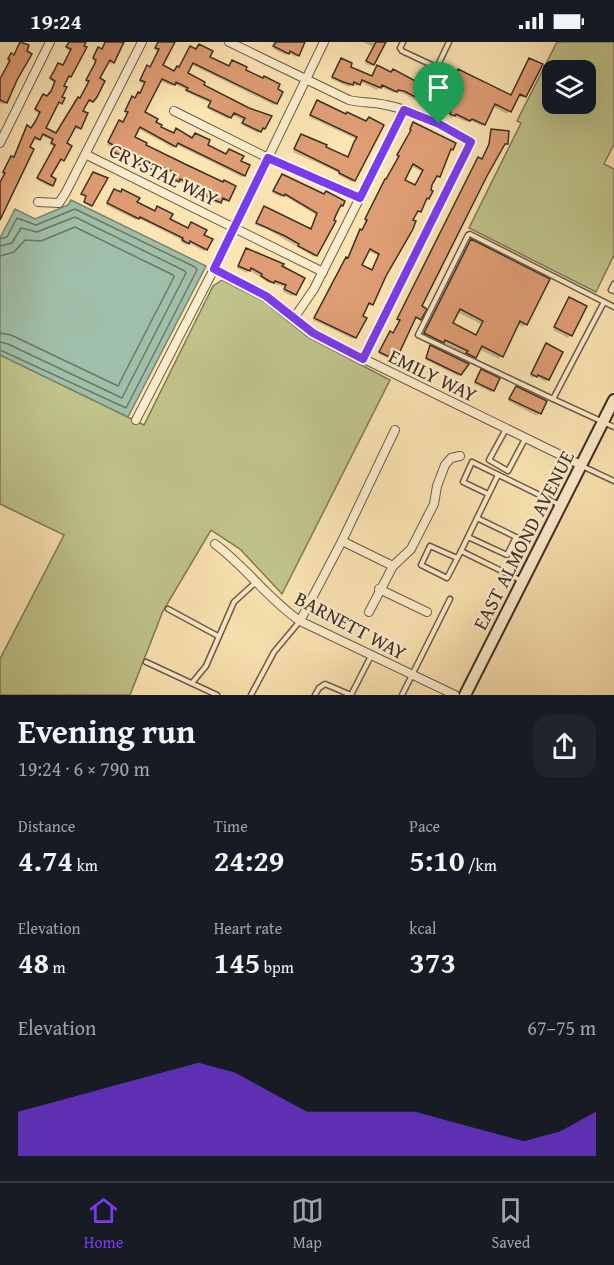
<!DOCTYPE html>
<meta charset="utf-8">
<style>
:root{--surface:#171b24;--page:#20242c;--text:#f1f3f6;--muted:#9ea1a6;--line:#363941;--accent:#7c3aed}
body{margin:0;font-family:"Gentium Book Plus",serif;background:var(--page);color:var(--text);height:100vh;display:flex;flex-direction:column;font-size:22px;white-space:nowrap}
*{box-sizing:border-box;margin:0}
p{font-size:20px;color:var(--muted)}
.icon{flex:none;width:33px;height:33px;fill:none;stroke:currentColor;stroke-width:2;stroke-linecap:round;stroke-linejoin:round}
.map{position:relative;height:653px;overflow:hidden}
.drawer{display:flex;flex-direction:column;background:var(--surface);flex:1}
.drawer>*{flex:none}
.tools{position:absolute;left:542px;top:18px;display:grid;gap:12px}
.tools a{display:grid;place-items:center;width:54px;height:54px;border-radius:12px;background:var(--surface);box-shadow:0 6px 24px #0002;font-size:30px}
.pin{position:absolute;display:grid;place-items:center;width:51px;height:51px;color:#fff;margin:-62px -26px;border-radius:50% 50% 50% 0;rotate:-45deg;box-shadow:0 0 6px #0007}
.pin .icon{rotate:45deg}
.round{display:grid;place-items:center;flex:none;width:63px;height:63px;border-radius:18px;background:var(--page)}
.headline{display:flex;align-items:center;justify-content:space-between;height:102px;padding:0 18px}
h1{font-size:33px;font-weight:600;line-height:45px}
.metrics{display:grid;grid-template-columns:repeat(3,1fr);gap:9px;height:102px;padding:6px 18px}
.metrics div{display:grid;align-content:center}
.metrics b{font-size:30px;font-weight:600}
.metrics small{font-size:16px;font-weight:400}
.metrics p{font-size:16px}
.chart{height:168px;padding:12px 18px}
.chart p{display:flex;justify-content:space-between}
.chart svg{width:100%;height:108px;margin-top:6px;fill:var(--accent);opacity:.7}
.status{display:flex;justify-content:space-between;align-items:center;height:42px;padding:0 30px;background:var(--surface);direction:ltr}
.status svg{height:16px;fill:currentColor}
.menu{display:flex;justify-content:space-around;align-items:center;height:84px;border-top:2px solid var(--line);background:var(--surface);font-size:16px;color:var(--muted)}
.menu a{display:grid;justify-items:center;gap:3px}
.menu .selected{color:var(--accent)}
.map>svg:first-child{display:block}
.green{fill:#c0c48b;stroke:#7e7a57;stroke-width:1.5;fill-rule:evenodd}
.water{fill:#a0bfa8;stroke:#788573;stroke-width:1.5}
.shadow{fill:#0003;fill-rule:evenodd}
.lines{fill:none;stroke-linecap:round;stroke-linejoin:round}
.shore{stroke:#6e7766;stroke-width:1.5}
.building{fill:#df9d73;stroke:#3d2f23;stroke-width:1.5;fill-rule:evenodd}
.lane-casing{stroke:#6d5c47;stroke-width:7}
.street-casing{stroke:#6d5c47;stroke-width:10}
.secondary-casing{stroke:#3d2f23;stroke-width:14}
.lane{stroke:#fdedce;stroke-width:4}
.street{stroke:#fdedce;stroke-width:8}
.secondary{stroke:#fdedce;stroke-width:10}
.route-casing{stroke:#fff;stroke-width:12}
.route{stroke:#7c3aed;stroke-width:8}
.labels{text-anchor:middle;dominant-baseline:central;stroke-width:4.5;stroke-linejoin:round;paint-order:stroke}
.street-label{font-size:20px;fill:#3d2f23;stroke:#fdedce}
</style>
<div class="status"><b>19:24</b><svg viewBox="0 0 49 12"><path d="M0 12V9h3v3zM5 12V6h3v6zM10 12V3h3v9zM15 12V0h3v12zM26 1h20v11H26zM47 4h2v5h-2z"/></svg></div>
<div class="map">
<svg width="614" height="653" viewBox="0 0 614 653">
<rect width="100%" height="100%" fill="#fce4b3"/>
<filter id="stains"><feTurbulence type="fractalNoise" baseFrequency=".00333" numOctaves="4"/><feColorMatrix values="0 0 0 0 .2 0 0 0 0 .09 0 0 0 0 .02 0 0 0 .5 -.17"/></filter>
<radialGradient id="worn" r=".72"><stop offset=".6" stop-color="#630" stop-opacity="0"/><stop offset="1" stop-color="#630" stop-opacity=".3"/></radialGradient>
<g class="green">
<path d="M557,0H614V102L604,122L614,127V213L596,250L469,186L521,81L517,79ZM585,28V62H552V28Z"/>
<polygon points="222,238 263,259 308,295 390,338 282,552 240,507 211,488 163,569 130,653 0,653 0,617 64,493 0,462 0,313 144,383 213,244"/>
</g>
<polygon class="water" points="71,158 206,224 128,375 0,313 0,196 15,167 35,177 68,163"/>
<g class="shadow">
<polygon points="69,0 85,0 79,18 70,35 67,35 60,55 61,61 57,62 44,87 56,93 79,58 88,41 85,40 95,20 92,18 97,9 102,8 106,0 122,0 113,20 111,22 107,20 98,37 96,54 89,61 86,60 81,70 80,86 78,88 73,85 65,102 63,118 61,119 59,118 49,135 52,143 50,145 37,138 54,105 50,103 52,99 41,93 37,99 33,97 0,172 0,140 4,133 2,132 9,117 13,117 25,87 27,85 31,87 33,84 39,72 34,69 41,55 43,53 47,56 49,52 55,41 50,38 57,24 63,25 70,9 66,7"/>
<polygon points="159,0 175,0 161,24 174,30 179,27 188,8 228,25 232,20 281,51 274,63 190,22 186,32 264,86 258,91 242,83 244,79 231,72 228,77 208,67 210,61 186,50 187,48 174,42 172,44 160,39 143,71 159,86 173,92 176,88 239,120 244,133 242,135 175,102 173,106 137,86 133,95 228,158 226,160 221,157 218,162 206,156 208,151 178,139 175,141 172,139 175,133 160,126 154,125 150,129 137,124 140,118 124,110 120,116 110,111 113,105 107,103 118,82 123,82 127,72 124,71 130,58 139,53 144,42 139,40 146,27 150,26 158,10 155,8"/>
<polygon points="271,0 304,0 296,15 288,11 286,13 273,7 275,2"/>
<polygon points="363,0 380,0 383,2 371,24 365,22 373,5"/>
<polygon points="21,1 6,60 4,62 0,61 0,37 9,20 7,19 9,15 11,13 13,14"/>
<polygon points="341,18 349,25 371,36 377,25 420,43 423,39 447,50 510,55 527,20 525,54 523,56 518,54 507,72 492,64 482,84 469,78 467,80 453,74 452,76 449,74 450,72 432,64 430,66 402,51 395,49 394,51 380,45 377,48 360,40 357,44 352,42 349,45 331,37"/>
<polygon points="317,60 346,73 382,83 352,140 338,133 339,131 293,110 300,96 347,116 356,97 309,75"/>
<path d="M412,84L452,107L430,132L437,135H435L431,143L427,156L411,179L372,262L370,264L367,262L353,297L313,278L344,219L347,217L358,190L361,189L366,180L364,179L383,140L398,117L396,116L410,90L409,89ZM411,124L422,130L415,145L403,139ZM367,208L378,214L371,229L360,223Z"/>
<polygon points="492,88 506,101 503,103 420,265 420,277 414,277 393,319 379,312 389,293 393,292 400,280 396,278 477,119 482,119 488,105"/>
<polygon points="282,133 342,163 314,215 267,187 255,183 264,166 310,188 316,173 283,153 281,155 272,151"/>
<polygon points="114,149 154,170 157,166 168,178 202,193 206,207 204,209 188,201 186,203 181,200 182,198 138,176 136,178 106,163"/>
<path d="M471,199L526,282L523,285L517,282L499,317L479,307L472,318L465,315L466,312L442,300L440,303L422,294ZM457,270L481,282L475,294L451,282Z"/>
<polygon points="245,210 303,236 294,252 292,254 283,250 285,245 267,240 249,228 247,231 237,226"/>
<polygon points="569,257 571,293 568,296 553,288"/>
<polygon points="544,305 561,311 546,340 535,334 533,336 530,334"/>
<polygon points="429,307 460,332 458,334 426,318 429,311 427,310"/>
<polygon points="479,331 493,348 491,350 474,342"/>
<polygon points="516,346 545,360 537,374 508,359"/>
</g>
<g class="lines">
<g class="shore">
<polyline points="0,197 7,195 17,176 36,183 75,167 195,225 197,228 126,366 0,308"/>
<polyline points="0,204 12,201 21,186 37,190 75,175 185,229 186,231 122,356 8,302 0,300"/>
<polyline points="0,214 14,210 25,198 41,199 75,185 173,233 174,235 118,344 11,293 0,291"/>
</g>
</g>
<g class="building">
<polygon points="20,0 29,3 27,9 32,12 17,38 7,61 0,58 0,37 10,18 8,17 11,11 14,13"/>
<polygon points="69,0 86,0 84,4 87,5 71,35 69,34 64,44 67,45 62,55 65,56 62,62 59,60 46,86 56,91 78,55 80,56 89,39 86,38 95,21 96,18 93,16 98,5 102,7 105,0 124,0 114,21 110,18 100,36 105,39 97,55 93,60 89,58 83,69 88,71 81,87 76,84 67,101 72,104 64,119 61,117 51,134 56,137 53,144 37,136 55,103 51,101 53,97 43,92 40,98 35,95 30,105 34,107 0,178 0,140 5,131 3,130 11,114 14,115 27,83 31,86 35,80 40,70 35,67 43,52 47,54 51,49 55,39 50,36 55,27 58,21 63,23 71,7 66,5"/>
<polygon points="158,0 175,0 163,23 174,29 177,24 179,25 190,4 196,7 199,2 213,9 210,15 223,21 229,24 232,18 247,25 246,28 263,36 264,34 280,42 278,47 283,50 277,62 193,21 188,31 205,40 204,43 249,66 272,74 265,87 263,86 261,90 242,81 245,76 234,71 231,76 208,65 211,59 186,48 188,46 176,40 175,43 162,37 145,70 158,77 156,80 162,83 161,85 174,91 176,86 192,96 195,91 210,98 208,103 226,112 229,107 244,114 241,119 250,123 245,134 178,101 176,105 140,85 135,95 147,101 146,103 187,123 223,140 224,138 236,144 229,159 223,156 221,161 206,154 209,149 180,137 179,140 173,137 176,131 162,125 162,126 156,123 154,128 144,125 138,122 141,116 126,109 123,115 110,108 113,103 108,100 119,78 123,80 128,70 125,69 132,54 135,56 138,50 140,51 145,40 140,38 147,23 150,25 159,7 155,6"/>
<polygon points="276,0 305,0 299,14 290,9 289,12 273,4"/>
<polygon points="376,0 386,0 374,23 366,19"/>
<polygon points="341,16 352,21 351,25 372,34 377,23 391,30 393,27 421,42 423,37 448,48 458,27 511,53 529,16 543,22 526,55 520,52 511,70 495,62 485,83 472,77 470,79 456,72 455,74 450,72 451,70 434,62 433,64 404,49 398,48 397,50 382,43 381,46 362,38 360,43 354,40 353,43 343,40 332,35"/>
<polygon points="317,58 346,72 347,70 366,79 369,75 384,83 355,139 339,131 339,129 294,107 301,92 327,103 326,105 348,115 354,100 357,95 310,73"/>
<path d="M413,80L456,101L453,108L451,107L440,135L437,134L432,143L431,148L433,149L429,157L427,156L421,170L418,169L413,178L416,179L413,187L386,234L373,263L369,261L363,274L367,276L356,296L314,276L346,215L348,216L360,187L362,188L367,178L365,177L385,137H386L399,114L397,113L411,88L410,87ZM413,122L423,128L415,143L405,138ZM370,207L379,212L372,228L362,223Z"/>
<polygon points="491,87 509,89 508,102 505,102 487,134 422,264 427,267 421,278 416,275 396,318 379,310 390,289 393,291 400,278 397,277 478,115 482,117 489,102"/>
<polygon points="93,130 108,136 92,164 84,160 86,154 81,152"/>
<polygon points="282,132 324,152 326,149 345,159 343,164 341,163 336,173 334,178 336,179 317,214 298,204 299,202 285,194 256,181 264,164 311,187 317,171 285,152 284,154 273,149"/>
<polygon points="114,147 121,150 122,147 140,156 137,160 155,169 157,164 173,172 170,177 188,186 191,180 207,188 204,193 213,197 207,208 190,199 189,202 182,198 183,196 140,175 139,177 107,161"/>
<path d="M471,197L550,237L527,283L520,279L503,315L482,304L476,316L466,311L468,309L445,298L444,301L424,291ZM460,267L483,279L476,293L453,281Z"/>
<polygon points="246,206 284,222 282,224 305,236 296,253 284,247 286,243 275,239 274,241 269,239 261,234 262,232 251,226 250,229 238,224"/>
<polygon points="569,255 587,264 572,294 554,285"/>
<polygon points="546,301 563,310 549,338 538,333 537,335 531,332"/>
<polygon points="430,303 469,322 461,333 426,316"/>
<polygon points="481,327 500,336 494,349 475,340"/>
<polygon points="516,344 547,359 541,372 509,357"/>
</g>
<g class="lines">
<g class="lane-casing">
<g id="lane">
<polyline points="403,0 400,6 402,9 434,24 438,23 449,0"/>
<polyline points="614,242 611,248 614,249"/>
<polyline points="604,260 553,357 614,385"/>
<polyline points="553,357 418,293 468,193 470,192 614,265"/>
<polyline points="506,387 489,418 508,429 525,397"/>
<polyline points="582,424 614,439"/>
<polyline points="488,452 463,440 472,420 560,463"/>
<polyline points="468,495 507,513 516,495 477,476"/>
<polyline points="461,509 522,539"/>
<polyline points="457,516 430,504 421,523 447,536 461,509 498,433"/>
<polyline points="168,567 218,594"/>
<polyline points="146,620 217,653"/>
<polyline points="192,641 206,624 234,560 256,540"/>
<polyline points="251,653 274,610 300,579"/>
<polyline points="315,653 319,646 325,642 351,653"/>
<polyline points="351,653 371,614"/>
<polyline points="402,653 450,557"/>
</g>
</g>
<g class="street-casing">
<g id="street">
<path d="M229,0L349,58C362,61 374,60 386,63C417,69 444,85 471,100L363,317"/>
<polyline points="174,69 268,116 360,156"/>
<polyline points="0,101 50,0"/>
<polyline points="87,113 323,230"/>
<polyline points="38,160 59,161 66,150 142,0"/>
<polyline points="214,227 266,254 304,284 323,297 581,423"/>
<polyline points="294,276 314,247 404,68"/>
<polyline points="136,378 214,227 324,0"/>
<polyline points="342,499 393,524"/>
<path d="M215,502C246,525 268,557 300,579L455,653"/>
<polyline points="379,547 427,570"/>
<polyline points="369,570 393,524 411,507 434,462 437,444 445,423 451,416 460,414"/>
<polyline points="300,579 342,499 395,388"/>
</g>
</g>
<g class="secondary-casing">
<polyline id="secondary" points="465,653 614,358"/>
</g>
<use href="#lane" class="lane"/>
<use href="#street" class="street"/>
<use href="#secondary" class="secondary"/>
</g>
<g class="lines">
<g class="route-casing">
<polygon id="route" points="404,68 439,82 471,100 363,317 313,291 266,254 214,227 268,116 360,156"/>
</g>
<use href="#route" class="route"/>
</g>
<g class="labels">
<g class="street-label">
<text transform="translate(164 132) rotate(26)">CRYSTAL WAY</text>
<text transform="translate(433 333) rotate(26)">EMILY WAY</text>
<text transform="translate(523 498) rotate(-63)">EAST ALMOND AVENUE</text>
<text transform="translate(351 583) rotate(28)">BARNETT WAY</text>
</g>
</g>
<rect width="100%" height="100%" filter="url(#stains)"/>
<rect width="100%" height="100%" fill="url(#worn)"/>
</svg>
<div class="tools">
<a><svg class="icon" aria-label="layers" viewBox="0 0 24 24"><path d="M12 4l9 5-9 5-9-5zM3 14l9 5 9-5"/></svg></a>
</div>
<div class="pin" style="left:439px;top:82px;background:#1e9e55"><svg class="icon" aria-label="arrive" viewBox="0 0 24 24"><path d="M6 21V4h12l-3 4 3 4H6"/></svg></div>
</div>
<section class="drawer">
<div class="headline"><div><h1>Evening run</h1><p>19:24 · 6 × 790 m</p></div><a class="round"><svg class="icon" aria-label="share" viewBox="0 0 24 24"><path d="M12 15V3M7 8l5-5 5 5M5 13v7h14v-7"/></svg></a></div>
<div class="metrics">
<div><p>Distance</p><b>4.74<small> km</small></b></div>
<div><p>Time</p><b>24:29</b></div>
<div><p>Pace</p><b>5:10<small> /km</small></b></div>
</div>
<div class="metrics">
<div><p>Elevation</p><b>48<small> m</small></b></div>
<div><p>Heart rate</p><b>145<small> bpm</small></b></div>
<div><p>kcal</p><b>373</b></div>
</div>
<div class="chart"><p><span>Elevation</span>67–75 m</p>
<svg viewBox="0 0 160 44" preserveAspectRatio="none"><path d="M0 44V26L10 22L20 18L30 14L40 10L50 6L60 10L70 18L80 26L90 26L100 26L110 26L120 30L130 34L140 38L150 34L160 26V44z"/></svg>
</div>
</section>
<nav class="menu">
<a class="selected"><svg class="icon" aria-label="home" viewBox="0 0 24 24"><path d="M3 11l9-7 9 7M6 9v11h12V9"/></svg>Home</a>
<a><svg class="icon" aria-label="map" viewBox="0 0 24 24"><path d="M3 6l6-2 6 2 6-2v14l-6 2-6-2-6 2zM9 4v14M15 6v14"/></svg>Map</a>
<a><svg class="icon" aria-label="saved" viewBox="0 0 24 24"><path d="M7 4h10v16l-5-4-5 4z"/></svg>Saved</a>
</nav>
